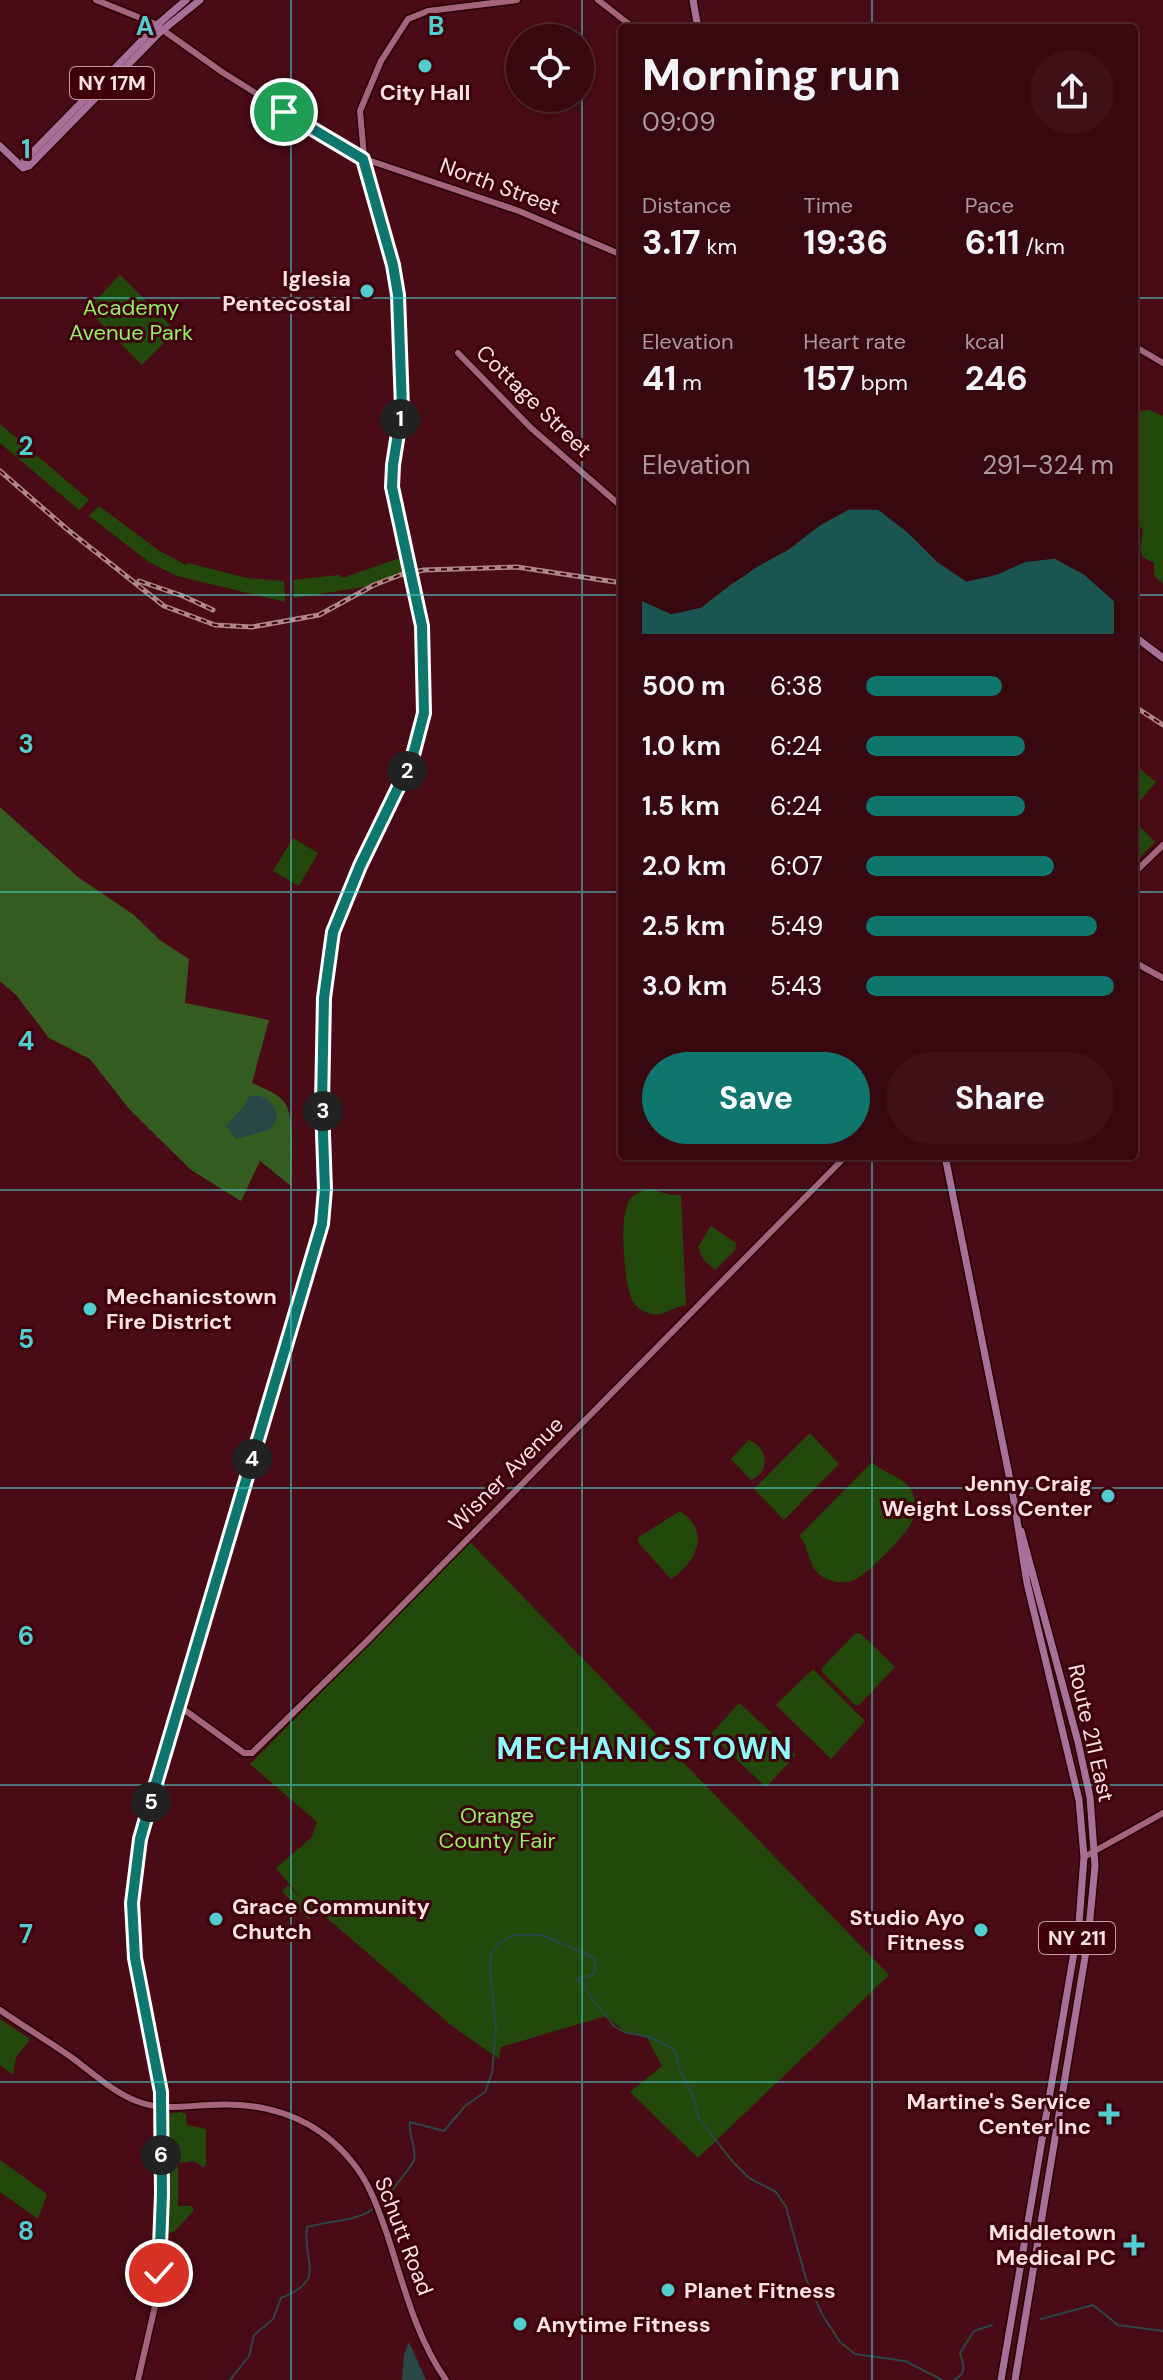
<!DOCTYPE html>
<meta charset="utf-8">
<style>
:root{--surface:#370810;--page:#3e1119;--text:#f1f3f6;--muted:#aa9a9f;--line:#512930;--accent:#0f766e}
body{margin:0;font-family:"DM Sans",sans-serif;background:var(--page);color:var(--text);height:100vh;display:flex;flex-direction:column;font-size:30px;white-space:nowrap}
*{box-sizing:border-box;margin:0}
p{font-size:26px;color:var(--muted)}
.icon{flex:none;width:44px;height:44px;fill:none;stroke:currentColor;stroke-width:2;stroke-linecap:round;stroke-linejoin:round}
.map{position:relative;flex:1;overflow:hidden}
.sheet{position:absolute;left:618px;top:24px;width:520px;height:1136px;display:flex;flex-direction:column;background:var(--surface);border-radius:8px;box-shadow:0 2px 6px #0004,0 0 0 2px var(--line)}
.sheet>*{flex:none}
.controls{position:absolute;left:506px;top:24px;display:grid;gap:16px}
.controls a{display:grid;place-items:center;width:88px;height:88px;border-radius:50%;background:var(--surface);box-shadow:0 2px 6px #0004,0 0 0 2px var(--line);font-size:40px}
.pin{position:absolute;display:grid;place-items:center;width:68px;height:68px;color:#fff;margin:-34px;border:4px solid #fff;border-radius:50%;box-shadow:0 2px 8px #0007}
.km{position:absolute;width:40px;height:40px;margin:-20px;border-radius:50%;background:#222;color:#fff;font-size:22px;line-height:40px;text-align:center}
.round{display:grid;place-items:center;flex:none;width:84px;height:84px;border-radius:42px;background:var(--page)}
.headline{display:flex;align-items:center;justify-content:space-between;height:136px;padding:0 24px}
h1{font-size:44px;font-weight:700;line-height:60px}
.figures{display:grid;grid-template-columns:repeat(3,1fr);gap:12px;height:136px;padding:8px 24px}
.figures div{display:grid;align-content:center}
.figures b{font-size:34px;font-weight:700}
.figures small{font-size:22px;font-weight:400}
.figures p{font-size:22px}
.chart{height:224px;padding:16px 24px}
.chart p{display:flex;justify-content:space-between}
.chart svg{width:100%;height:144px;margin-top:8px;fill:var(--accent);opacity:.7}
.action{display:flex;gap:16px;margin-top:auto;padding:16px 24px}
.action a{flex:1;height:92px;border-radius:48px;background:var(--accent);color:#fff;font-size:32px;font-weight:700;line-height:92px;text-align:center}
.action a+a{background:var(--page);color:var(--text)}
ul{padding:0 24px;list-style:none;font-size:26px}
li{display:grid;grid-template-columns:128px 96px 1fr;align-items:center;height:60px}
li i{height:20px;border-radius:10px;background:var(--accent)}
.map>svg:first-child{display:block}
.green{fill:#22490b}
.forest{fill:#345c20}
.water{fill:#2a4646}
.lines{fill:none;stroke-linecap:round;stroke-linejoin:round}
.stream{stroke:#2a4646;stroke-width:2}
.secondary-casing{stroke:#270004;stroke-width:9}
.primary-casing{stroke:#270004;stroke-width:10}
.secondary{stroke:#a4657c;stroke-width:6}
.primary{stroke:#a86f98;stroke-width:7}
.rail-casing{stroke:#af878b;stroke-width:5}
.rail{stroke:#3d000c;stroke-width:2;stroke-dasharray:6;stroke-linecap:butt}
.route-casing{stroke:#fff;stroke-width:16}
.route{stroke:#0f766e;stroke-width:10}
.grid{fill:none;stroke:#52cdcf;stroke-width:2;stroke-opacity:0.55}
.poi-dot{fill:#52cdcf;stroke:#3d000c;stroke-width:3}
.labels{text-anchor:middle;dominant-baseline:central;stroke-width:6;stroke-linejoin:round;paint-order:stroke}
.shield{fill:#3d000c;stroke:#c29ea2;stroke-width:2}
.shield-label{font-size:20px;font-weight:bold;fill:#fbe2e2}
.poi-label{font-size:22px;font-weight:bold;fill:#fbe2e2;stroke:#3d000c;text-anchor:end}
.street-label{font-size:22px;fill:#fbe2e2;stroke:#3d000c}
.park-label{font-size:22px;fill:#92f064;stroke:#3d000c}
.district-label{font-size:30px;font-weight:bold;letter-spacing:2px;fill:#8efafb;stroke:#3d000c}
.grid-label{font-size:26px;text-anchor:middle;font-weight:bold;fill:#52cdcf;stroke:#3d000c;stroke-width:6;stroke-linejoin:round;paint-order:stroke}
</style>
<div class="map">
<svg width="1163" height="2380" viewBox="0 0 1163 2380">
<rect width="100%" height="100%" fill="#490b16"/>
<g class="green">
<polygon points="120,275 176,331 142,365 87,309"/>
<polygon points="1149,410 1163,416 1163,584 1154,575 1154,563 1143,557 1140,550 1143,529 1134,522 1134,423 1138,411"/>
<polygon points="0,424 89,500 79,510 0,443"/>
<polygon points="99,506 158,550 186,565 188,563 247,578 284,581 285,602 177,576 149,562 89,516"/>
<polygon points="400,558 404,573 370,586 294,598 293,580 339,575 342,578"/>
<polygon points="1134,764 1156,782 1134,808"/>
<polygon points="1134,821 1155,842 1134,864"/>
<polygon points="293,838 318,853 299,886 273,871"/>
<path d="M650,1189L671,1195H681L686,1306C671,1305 663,1320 646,1312C638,1309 632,1302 630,1294C624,1277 619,1216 629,1201C634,1193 642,1191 650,1189Z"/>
<polygon points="711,1226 736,1243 735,1250 715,1270 703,1259 698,1247"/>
<polygon points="810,1433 839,1464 784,1520 754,1489"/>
<path d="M749,1440C768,1448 771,1471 751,1480L731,1459Z"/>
<path d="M872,1462C884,1474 904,1476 911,1490C916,1498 916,1512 913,1520C906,1535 868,1575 852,1581C842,1584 831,1582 823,1577C806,1567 811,1547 799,1536Z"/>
<path d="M680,1511C711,1531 697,1562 671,1579L638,1542L639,1537Z"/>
<polygon points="470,1542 889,1975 698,2158 630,2092 662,2066 647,2038 624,2031 606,2016 501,2047 499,2059 452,2026 320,1912 308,1919 282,1891 288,1885 302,1899 276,1868 311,1838 317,1822 250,1764"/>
<polygon points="856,1633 860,1633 895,1667 859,1705 855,1705 822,1672 822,1668"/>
<polygon points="813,1669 865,1721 831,1759 776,1705"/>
<polygon points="739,1703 796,1755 766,1787 710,1735"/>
<polygon points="0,2019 30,2039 16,2058 13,2075 0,2065"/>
<polygon points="180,2112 186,2114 187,2125 206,2129 206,2165 203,2167 194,2161 178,2163 178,2206 192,2206 194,2210 175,2231 170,2233 165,2230 165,2118 167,2114"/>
<polygon points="0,2160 47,2194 38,2219 0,2192"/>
</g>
<path class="forest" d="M0,807L78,877L134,915L161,941L189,959L185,1003L269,1020L252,1083C263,1088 278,1093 285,1103C296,1121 291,1164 291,1186L260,1161L241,1201L191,1170L129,1109L90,1059L49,1038L16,995L0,981Z"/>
<g class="water">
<path d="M256,1095C270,1099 279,1106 276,1122L269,1130L236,1139L226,1126L244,1106L249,1096Z"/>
<polygon points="409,2342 426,2380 402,2380 404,2355"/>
</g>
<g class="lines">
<g class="stream">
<polyline points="1041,2319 1093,2305 1118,2325 1163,2331"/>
<path d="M230,2380L249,2356L254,2335L273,2319L281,2298C328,2279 302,2264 307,2227C355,2215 368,2225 399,2181C404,2175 411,2167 414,2160C417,2148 408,2135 410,2122L444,2131L465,2106L485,2092L492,2073L496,2029L490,1970L491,1954L499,1943L515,1935H542L595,1958V1969L592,1975L577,1979L614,2026L624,2032L650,2037L675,2050L679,2068L693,2096L699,2119L733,2162L749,2178L776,2192L786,2207L806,2279L822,2314L840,2342L855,2354L905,2361L942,2380"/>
<path d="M954,2380C967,2373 964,2366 960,2353L974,2331L992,2325"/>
</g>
<g class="secondary-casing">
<g id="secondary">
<polyline points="96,0 153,23 222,72 356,156 519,211 622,255"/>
<polyline points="598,0 634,28"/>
<polyline points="1134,346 1163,363"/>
<polyline points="458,353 531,428 622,507"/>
<polyline points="1134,873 1163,845"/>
<polyline points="1134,962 1163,978"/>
<polyline points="179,1706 244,1753 252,1753 365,1643 846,1156"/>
<polyline points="1084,1857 1163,1813"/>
<path d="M0,2010C23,2026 48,2041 71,2057C93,2073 116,2095 142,2103C163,2110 187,2106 208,2105C265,2101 317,2117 353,2163C370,2184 378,2209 387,2234C403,2283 416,2338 446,2380"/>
<path d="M138,2380L158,2293L162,2194L161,2092L135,1958L132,1903L140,1839L155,1785L322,1224C330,1128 310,1028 333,933C341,896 368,845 386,811C395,793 406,775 413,756C445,666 407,577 392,487L393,465L402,408L398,295L393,265L365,167L360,111L381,61L408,19L428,11L517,0"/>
</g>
</g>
<g class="primary-casing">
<g id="primary">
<polyline points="693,0 698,28"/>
<polyline points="0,146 23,168 29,166 159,33 200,0"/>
<polyline points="25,166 24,161 157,25 186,0"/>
<polyline points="1134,636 1163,658"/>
<polyline points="945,1156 1013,1495 1027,1583 1079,1800 1084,1857 1079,1923 1001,2380"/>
<polyline points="1015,2380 1088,1939 1095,1866 1090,1797 1078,1742 1021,1531"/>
</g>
</g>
<use href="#secondary" class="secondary"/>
<use href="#primary" class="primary"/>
<g class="rail-casing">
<g id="rail">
<polyline points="0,471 68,530 164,606 215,625 252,627 319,615 374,585 400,575 424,570 517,567 622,583"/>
<polyline points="139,581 183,596 213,610"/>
<polyline points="1134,706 1163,725"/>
</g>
</g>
<use href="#rail" class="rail"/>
</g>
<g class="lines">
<g class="route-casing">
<polyline id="route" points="159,2273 162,2194 161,2092 135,1958 132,1903 140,1839 157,1780 322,1224 325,1189 322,1106 324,998 333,932 360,866 412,759 424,713 422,626 392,487 393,465 402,408 398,295 393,265 363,159 284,112"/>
</g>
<use href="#route" class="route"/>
</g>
<path class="grid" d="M291,0V2380M582,0V2380M872,0V28M0,298H622M1134,298H1163M0,595H622M1134,595H1163M0,892H622M1134,892H1163M872,1156V2380M0,1190H1163M0,1488H1163M0,1785H1163M0,2082H1163"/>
<g class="poi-dot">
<circle cx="425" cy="66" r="8"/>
<circle cx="367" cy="291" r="8"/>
<circle cx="90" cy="1309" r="8"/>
<circle cx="1108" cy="1496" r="8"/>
<circle cx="216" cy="1919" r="8"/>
<circle cx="981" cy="1930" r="8"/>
<path d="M1105 2102h8v8h8v8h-8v8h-8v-8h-8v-8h8z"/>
<path d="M1130 2233h8v8h8v8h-8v8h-8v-8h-8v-8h8z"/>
<circle cx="668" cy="2290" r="8"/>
<circle cx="520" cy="2324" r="8"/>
</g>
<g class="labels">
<g class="shield">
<rect x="70" y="67" width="84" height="32" rx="6"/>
<rect x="1039" y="1922" width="76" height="32" rx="6"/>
</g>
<g class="shield-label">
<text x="112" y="83">NY 17M</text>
<text x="1077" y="1938">NY 211</text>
</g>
<g class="poi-label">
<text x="425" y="92" text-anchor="middle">City Hall</text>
<text x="351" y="278">Iglesia<tspan x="351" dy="25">Pentecostal</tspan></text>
<text x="106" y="1296" text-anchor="start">Mechanicstown<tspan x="106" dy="25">Fire District</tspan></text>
<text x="1092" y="1483">Jenny Craig<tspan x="1092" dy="25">Weight Loss Center</tspan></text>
<text x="232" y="1906" text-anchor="start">Grace Community<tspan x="232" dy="25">Chutch</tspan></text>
<text x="965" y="1917">Studio Ayo<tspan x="965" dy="25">Fitness</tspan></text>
<text x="1091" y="2101">Martine's Service<tspan x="1091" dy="25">Center Inc</tspan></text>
<text x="1116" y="2232">Middletown<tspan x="1116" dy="25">Medical PC</tspan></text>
<text x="684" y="2290" text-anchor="start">Planet Fitness</text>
<text x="536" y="2324" text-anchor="start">Anytime Fitness</text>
</g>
<g class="street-label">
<text transform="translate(500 186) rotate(20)">North Street</text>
<text transform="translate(534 401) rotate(44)">Cottage Street</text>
<text transform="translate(506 1474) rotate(-45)">Wisner Avenue</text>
<text transform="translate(1091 1733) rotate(77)">Route 211 East</text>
<text transform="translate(404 2236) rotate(69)">Schutt Road</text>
</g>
<g class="park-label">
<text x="131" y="307">Academy<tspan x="131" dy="25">Avenue Park</tspan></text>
<text x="497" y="1815">Orange<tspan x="497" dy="25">County Fair</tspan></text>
</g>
<g class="district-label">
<text x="645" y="1748">MECHANICSTOWN</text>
</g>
</g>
<g class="grid-label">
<text x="145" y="35">A</text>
<text x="436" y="35">B</text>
<text x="26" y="158">1</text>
<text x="26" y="455">2</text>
<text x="26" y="753">3</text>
<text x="26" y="1050">4</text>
<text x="26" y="1348">5</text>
<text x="26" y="1645">6</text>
<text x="26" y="1943">7</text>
<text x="26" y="2240">8</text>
</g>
</svg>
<div class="controls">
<a><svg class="icon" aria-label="locate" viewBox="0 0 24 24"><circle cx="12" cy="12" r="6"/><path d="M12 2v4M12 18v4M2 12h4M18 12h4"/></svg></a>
</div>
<div class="pin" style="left:284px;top:112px;background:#1e9e55"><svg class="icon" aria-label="arrive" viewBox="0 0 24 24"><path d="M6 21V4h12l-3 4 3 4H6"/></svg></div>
<div class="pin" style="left:159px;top:2273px;background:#d93025"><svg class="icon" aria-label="check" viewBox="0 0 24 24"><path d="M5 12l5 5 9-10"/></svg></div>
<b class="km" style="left:400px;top:419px">1</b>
<b class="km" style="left:407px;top:771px">2</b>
<b class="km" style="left:323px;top:1111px">3</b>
<b class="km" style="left:252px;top:1459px">4</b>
<b class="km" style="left:151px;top:1802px">5</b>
<b class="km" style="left:161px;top:2155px">6</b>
<section class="sheet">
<div class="headline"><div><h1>Morning run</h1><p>09:09</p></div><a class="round"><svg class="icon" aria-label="share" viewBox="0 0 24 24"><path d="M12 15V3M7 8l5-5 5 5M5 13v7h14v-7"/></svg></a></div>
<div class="figures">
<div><p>Distance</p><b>3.17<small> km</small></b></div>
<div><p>Time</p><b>19:36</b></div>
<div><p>Pace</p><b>6:11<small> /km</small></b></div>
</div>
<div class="figures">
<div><p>Elevation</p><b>41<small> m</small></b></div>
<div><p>Heart rate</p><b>157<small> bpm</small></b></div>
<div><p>kcal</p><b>246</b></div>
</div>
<div class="chart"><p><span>Elevation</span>291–324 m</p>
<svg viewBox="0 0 160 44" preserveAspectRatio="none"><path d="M0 44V34L10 38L20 36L30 29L40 23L50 18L60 11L70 6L80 6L90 13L100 22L110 28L120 26L130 22L140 21L150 26L160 34V44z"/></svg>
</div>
<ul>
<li><b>500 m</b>6:38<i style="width:55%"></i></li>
<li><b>1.0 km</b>6:24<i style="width:64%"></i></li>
<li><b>1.5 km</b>6:24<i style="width:64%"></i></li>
<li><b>2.0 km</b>6:07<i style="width:76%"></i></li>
<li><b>2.5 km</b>5:49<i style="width:93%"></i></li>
<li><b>3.0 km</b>5:43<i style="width:100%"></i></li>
</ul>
<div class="action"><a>Save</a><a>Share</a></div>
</section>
</div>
